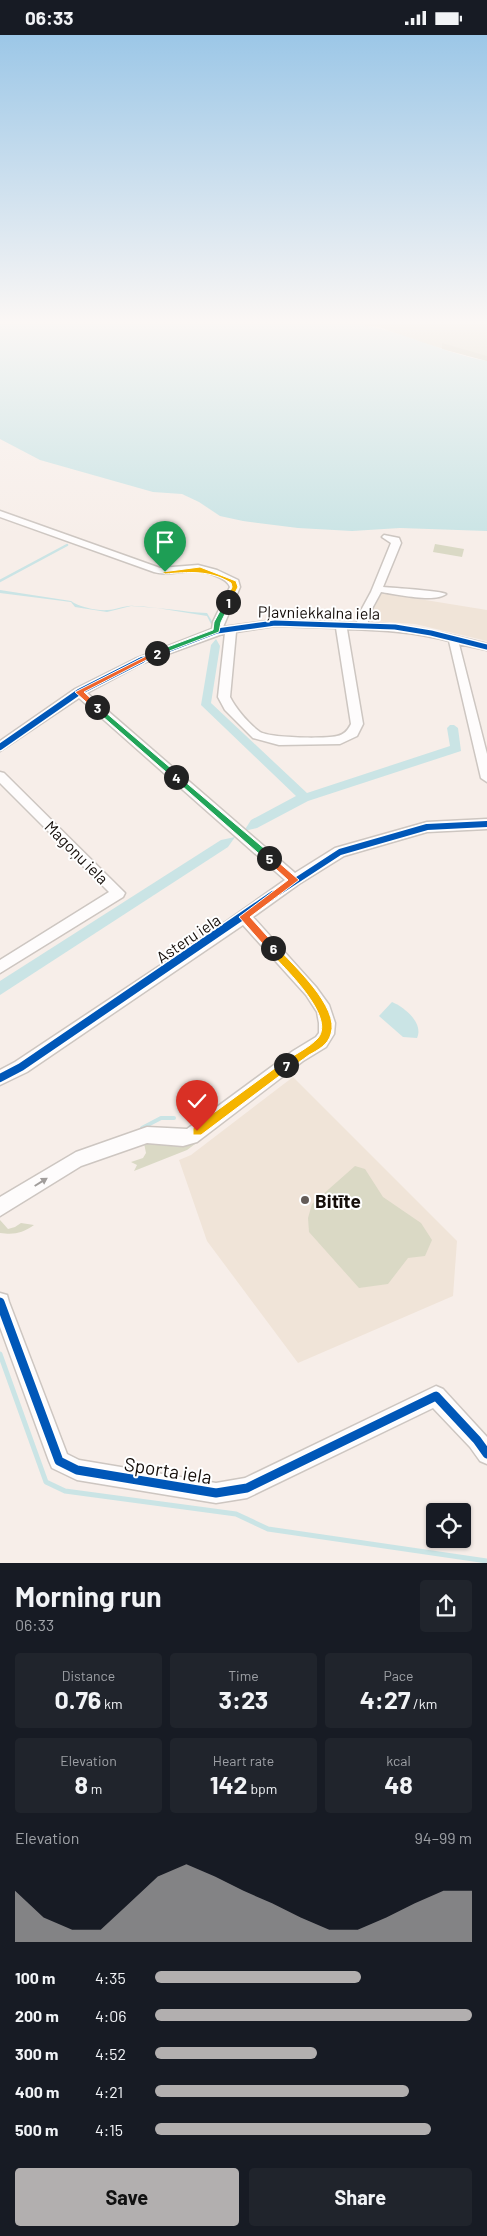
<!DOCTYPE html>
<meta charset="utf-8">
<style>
:root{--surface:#171b24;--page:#20242c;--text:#f1f3f6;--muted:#9ea1a6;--accent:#b2afaf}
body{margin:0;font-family:Barlow,sans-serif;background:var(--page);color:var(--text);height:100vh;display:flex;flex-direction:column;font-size:19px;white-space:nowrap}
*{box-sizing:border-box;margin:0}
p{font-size:16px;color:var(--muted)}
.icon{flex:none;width:28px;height:28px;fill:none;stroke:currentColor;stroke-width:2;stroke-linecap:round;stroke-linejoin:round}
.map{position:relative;height:1528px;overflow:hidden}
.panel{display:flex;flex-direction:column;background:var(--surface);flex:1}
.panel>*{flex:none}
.controls{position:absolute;left:426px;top:1468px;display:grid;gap:10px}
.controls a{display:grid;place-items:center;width:45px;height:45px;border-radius:5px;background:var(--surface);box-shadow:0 1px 4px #0004;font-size:25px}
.pin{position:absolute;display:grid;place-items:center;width:42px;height:42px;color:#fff;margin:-51px -21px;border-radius:50% 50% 50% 0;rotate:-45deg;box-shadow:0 0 5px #0007}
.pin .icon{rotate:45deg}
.km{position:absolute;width:25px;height:25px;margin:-12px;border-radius:50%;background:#222;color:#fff;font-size:14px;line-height:25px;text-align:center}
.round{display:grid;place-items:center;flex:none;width:52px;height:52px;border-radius:5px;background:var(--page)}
.summary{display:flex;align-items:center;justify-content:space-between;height:85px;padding:0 15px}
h1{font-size:28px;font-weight:700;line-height:38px}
.figures{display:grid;grid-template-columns:repeat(3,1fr);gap:8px;height:85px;padding:5px 15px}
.figures div{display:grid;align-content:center;border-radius:5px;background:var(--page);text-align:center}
.figures b{font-size:25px;font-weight:700}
.figures small{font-size:14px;font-weight:400}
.figures p{font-size:14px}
.chart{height:140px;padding:10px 15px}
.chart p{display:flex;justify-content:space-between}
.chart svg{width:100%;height:90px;margin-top:5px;fill:var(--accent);opacity:.7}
.button{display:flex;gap:10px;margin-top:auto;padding:10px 15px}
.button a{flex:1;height:58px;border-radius:5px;background:var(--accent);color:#111;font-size:20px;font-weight:700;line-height:58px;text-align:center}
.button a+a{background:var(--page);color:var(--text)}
ul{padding:0 15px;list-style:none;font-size:16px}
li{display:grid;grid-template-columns:80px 60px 1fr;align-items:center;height:38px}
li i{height:12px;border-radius:6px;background:var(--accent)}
.status{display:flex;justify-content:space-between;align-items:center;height:35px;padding:0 25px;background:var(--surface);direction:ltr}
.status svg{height:14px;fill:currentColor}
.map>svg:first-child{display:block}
.education{fill:#f0e4d8}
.green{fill:#dad9c5}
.forest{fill:#d0cfbb}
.water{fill:#cae4e5}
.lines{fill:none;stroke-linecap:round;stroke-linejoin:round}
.stream-far2{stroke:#cae4e5;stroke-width:2.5}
.stream-far1{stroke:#cae4e5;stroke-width:4}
.stream{stroke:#cae4e5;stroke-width:5}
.minor-casing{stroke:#cdc6c1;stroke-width:3}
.minor{fill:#fefcfc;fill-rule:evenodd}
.cycleway-far3-casing{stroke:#fff;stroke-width:8}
.cycleway-far2-casing{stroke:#fff;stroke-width:9}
.cycleway-far1-casing{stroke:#fff;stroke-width:11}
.cycleway-casing{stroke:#fff;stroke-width:12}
.cycleway-far3{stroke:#0057b8;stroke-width:5}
.cycleway-far2{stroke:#0057b8;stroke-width:6}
.cycleway-far1{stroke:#0057b8;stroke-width:8}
.cycleway{stroke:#0057b8;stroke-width:9}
.oneway{fill:#a19d9b}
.split-1{fill:#f5b400;stroke:#fff}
.split-2{fill:#22a559;stroke:#fff}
.split-3{fill:#f0652b;stroke:#fff}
.split-4{fill:#22a559;stroke:#fff}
.split-5{fill:#22a559;stroke:#fff}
.split-6{fill:#f0652b;stroke:#fff}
.split-7{fill:#f5b400;stroke:#fff}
.split-8{fill:#f5b400;stroke:#fff}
.poi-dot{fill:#645c58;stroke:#fff;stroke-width:2}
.labels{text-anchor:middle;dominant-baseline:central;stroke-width:4;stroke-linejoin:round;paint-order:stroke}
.street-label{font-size:16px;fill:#150e0a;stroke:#fff}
.near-poi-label{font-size:19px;font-weight:bold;fill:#150e0a;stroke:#fff;text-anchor:start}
.near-street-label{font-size:19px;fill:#150e0a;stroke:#fff}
</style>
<div class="status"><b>06:33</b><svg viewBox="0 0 49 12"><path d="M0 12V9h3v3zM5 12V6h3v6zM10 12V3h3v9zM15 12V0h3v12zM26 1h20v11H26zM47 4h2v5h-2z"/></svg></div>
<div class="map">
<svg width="487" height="1529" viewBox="0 0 487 1529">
<rect width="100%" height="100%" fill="#f7eee9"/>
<g class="education">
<polygon points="382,558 487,575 487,606 415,589 371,586 368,584"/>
<polygon points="293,1042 457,1206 453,1261 298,1328 207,1206 179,1125 191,1120"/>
</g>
<g class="green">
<polygon points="354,289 487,289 487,326 415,306 382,293"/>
<polygon points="435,509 464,514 462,522 433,517"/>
<polygon points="218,1089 222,1089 187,1115 134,1136 137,1130 131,1127 143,1123 146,1118 144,1108"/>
<polygon points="355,1131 365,1134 383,1162 421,1188 432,1205 425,1221 408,1223 388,1249 359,1253 309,1197 308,1183 312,1169"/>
<path d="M0,1185L8,1194L15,1192L21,1188L34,1190C22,1198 15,1200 0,1198Z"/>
</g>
<polygon class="forest" points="442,308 487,321 487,326 442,314"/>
<g class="water">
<path d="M0,289H354C400,294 441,318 487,326V496L400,493L352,496L298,493L243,486L220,481L199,467L182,459L153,457L40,425L0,404Z"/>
<path d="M0,555L71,566C79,572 97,576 108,575C117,575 125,570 134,571C159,572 183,577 207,578L213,588L211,589L207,581L157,573L131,571L107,577L75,572L71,567L0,558Z"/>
<polygon points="216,604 220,611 211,668 307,758 450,711 447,693 450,690 454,690 458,693 461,716 308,766 257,793 244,796 251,785 296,761 201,670 211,610"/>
<polygon points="235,802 228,812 0,960 0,946 221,805"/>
<path d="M392,967C404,972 424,988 417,1003L403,1002L379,981Z"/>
</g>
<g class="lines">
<polyline class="stream-far2" points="0,546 67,510"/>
<polyline class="stream-far1" points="142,1093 161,1083 174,1083"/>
<polyline class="stream" points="0,1319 46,1447 65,1456 236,1479 268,1494 487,1526"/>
<g class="minor-casing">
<g id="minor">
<path d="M0,476L160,533L198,530L217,535L238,545L240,552L223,592L275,585L357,588L358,581L371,557L391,508L382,502L384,500L399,503L401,508L383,552C394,553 442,556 446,559C435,568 395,559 381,557L368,581V588C409,589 447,599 487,609V615L459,609L487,719V747L481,743L449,606C415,597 382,595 347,594L363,689L357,701L340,709L279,710L253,703L225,675L218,662L225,598L143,628L87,658L295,838L335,813L427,787L487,784V794L427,797L344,821L299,849L253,882L316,952L329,970L335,988L334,999L326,1012L303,1026L197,1107L183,1111L147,1108L81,1131L0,1181V1162L76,1117L147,1092L187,1094L293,1016L316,1002L319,998V988L317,977L306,960L243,890L27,1037L0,1050V1035L15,1027L227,886L285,845L79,663L0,716V706L75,654L135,624L212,594L213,587L230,552C227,542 204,536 194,536C180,536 168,541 154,537L0,482ZM275,591L336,593L351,689C348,695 344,700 337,701C324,704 271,703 260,697C249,689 236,674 230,662L236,597Z"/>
<polygon points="0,737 4,738 125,858 123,862 0,938 0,925 109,857 0,748"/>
<polygon points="0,1258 7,1260 9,1267 67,1419 79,1425 216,1448 245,1443 436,1351 443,1354 487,1402 487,1429 480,1426 470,1412 433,1373 247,1463 216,1468 77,1445 52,1433 49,1426 0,1292"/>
</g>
</g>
<use href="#minor" class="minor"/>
<g class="cycleway-far3-casing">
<polyline id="cycleway-far3" points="139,626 217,596 275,588 395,592 431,598 487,612"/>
</g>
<g class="cycleway-far2-casing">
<g id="cycleway-far2">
<polyline points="0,712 79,657 142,625"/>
<polyline points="271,862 340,817 427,792 487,789"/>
</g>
</g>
<g class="cycleway-far1-casing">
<polyline id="cycleway-far1" points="0,1043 21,1032 273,860"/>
</g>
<g class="cycleway-casing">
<polyline id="cycleway" points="0,1267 59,1426 77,1435 216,1458 247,1453 436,1361 477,1405 487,1419"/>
</g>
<use href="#cycleway-far3" class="cycleway-far3"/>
<use href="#cycleway-far2" class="cycleway-far2"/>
<use href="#cycleway-far1" class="cycleway-far1"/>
<use href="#cycleway" class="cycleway"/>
</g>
<defs><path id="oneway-solid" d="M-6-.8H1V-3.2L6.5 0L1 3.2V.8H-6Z" transform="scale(1.25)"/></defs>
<use class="oneway" href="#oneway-solid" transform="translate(41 1147) rotate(-32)"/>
<linearGradient id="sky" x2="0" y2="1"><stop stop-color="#9cc7e7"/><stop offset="0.57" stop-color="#fbf7f5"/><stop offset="1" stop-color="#fbf7f5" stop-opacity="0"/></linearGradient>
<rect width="487" height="503" fill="url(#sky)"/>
<path class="split-1" d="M200,532L236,546L238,552L230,568L225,567L232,552L231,548C210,535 189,537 165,539L162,537Z"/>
<polygon class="split-2" points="226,565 231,567 221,587 219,597 159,620 154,620 154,617 213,595 214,587"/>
<polygon class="split-3" points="154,617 160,618 84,657 99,671 99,674 94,674 75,657"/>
<polygon class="split-4" points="97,670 179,740 179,744 174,744 94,674 94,671"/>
<polygon class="split-5" points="176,739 272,820 272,825 266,825 174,744 173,742"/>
<polygon class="split-6" points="269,819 299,845 250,882 276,911 277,913 273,917 269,916 239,882 288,845 266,825 266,820"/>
<path class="split-7" d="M273,910L276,911C293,930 340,972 331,999C328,1010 318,1015 309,1020C302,1025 295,1031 286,1034L281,1030L283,1027C294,1020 310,1012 318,1003C336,981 283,932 269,916L268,913Z"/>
<polygon class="split-8" points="286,1025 291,1030 290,1033 201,1100 193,1100 193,1093"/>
<circle class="poi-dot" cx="305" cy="1165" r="5"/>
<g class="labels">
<g class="street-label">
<text transform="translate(319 577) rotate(1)">Pļavniekkalna iela</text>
<text transform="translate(77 817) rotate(45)">Magoņu iela</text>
<text transform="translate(188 903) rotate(-34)">Asteru iela</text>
</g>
<g class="near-poi-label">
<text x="315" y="1165">Bitīte</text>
</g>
<g class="near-street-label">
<text transform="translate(168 1435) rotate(9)">Sporta iela</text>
</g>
</g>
</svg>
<div class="controls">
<a><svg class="icon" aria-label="locate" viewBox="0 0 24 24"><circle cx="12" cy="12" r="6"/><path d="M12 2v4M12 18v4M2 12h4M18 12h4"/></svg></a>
</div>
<div class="pin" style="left:165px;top:537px;background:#1e9e55"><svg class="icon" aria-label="arrive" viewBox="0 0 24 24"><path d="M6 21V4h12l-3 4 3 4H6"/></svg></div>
<div class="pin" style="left:197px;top:1096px;background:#d93025"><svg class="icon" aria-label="check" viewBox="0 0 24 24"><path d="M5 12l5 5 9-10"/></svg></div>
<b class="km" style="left:228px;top:567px">1</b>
<b class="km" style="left:157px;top:618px">2</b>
<b class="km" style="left:97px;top:672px">3</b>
<b class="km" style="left:176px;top:742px">4</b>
<b class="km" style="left:269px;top:823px">5</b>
<b class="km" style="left:273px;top:913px">6</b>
<b class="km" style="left:286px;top:1030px">7</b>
</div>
<section class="panel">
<div class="summary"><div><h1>Morning run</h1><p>06:33</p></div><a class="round"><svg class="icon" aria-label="share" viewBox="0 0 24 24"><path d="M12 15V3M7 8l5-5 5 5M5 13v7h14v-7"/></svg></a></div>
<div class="figures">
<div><p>Distance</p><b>0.76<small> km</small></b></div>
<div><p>Time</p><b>3:23</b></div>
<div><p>Pace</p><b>4:27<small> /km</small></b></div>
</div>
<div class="figures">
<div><p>Elevation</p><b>8<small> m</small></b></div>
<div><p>Heart rate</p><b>142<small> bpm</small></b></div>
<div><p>kcal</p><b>48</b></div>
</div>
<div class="chart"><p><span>Elevation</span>94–99 m</p>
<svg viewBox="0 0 160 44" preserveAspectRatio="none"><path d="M0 44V19L10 32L20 38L30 38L40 25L50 12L60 6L70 12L80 19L90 25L100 32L110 38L120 38L130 32L140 25L150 19L160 19V44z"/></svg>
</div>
<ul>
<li><b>100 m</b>4:35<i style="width:65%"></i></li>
<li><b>200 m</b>4:06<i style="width:100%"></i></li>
<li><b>300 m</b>4:52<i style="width:51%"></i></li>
<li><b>400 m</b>4:21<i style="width:80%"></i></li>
<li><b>500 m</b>4:15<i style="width:87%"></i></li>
</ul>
<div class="button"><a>Save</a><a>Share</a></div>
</section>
